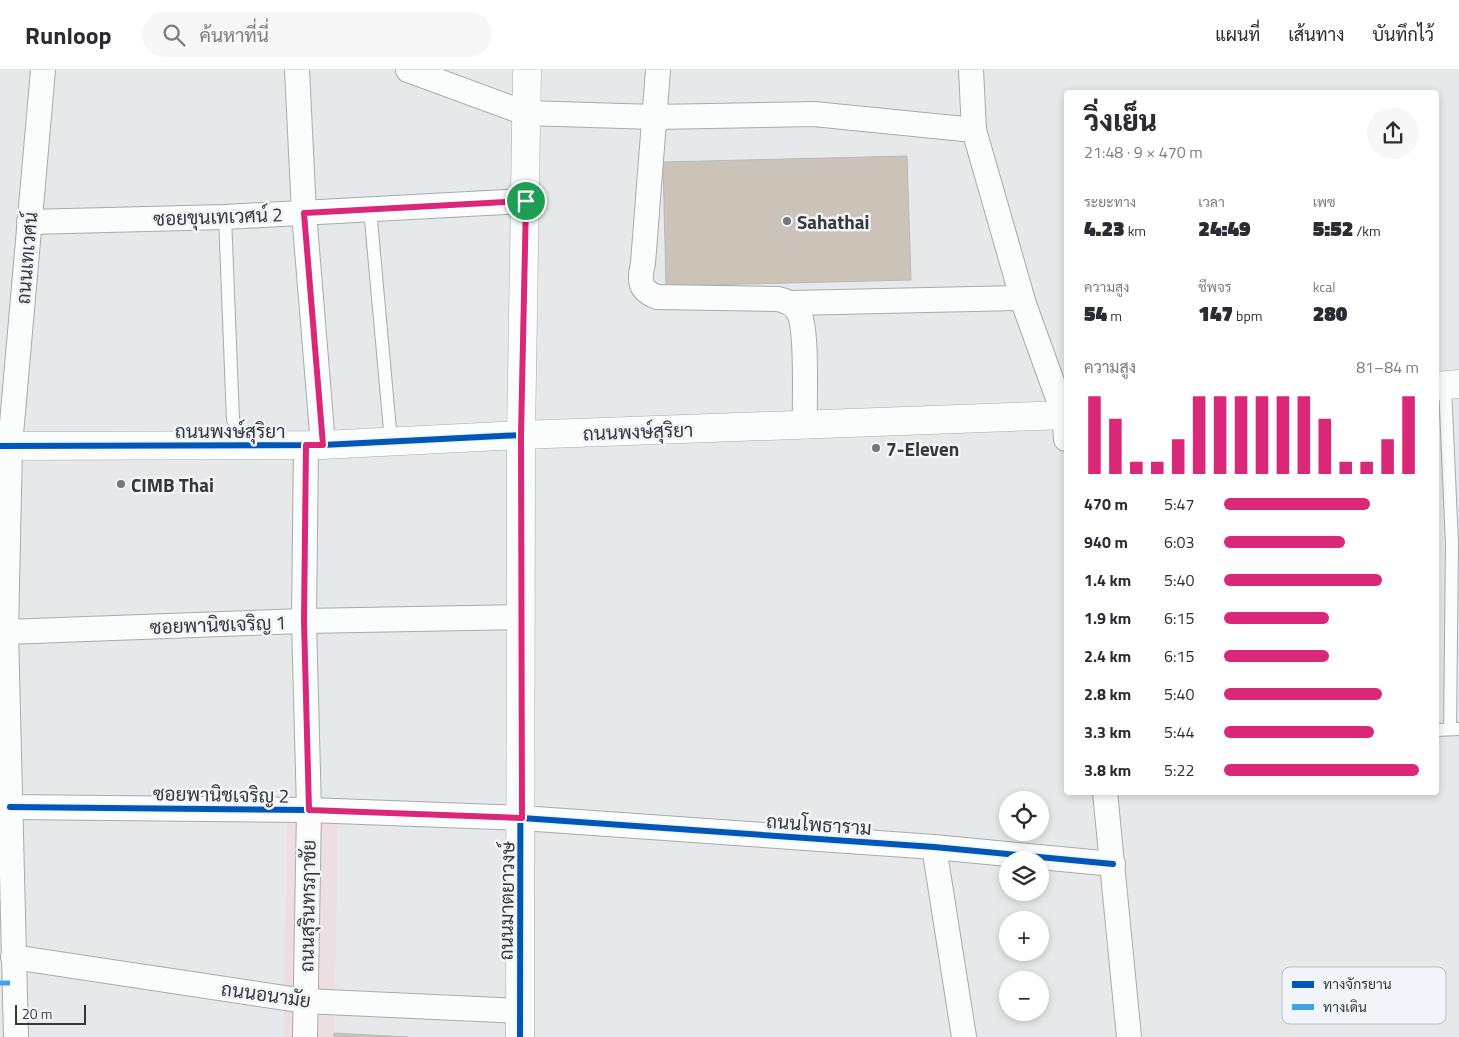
<!DOCTYPE html>
<html lang="th">
<meta charset="utf-8">
<style>
:root{--surface:#fff;--page:#f7f7f7;--text:#2b2b33;--muted:#7c7c81;--line:#e1e1e2;--accent:#db2777}
body{margin:0;font-family:"Titillium Web",Sarabun,sans-serif;background:var(--page);color:var(--text);height:100vh;display:flex;flex-direction:column;font-size:19px;white-space:nowrap}
*{box-sizing:border-box;margin:0}
p{font-size:16px;color:var(--muted)}
.icon{flex:none;width:28px;height:28px;fill:none;stroke:currentColor;stroke-width:2;stroke-linecap:round;stroke-linejoin:round}
.map{position:relative;flex:1;overflow:hidden}
.details{position:absolute;left:1064px;top:20px;width:375px;height:705px;display:flex;flex-direction:column;background:var(--surface);border-radius:5px;box-shadow:0 2px 8px #0003}
.details>*{flex:none}
.controls{position:absolute;left:999px;top:721px;display:grid;gap:10px}
.controls a{display:grid;place-items:center;width:50px;height:50px;border-radius:50%;background:var(--surface);box-shadow:0 2px 8px #0003;font-size:25px}
.scale{position:absolute;left:15px;bottom:12px;width:71px;box-sizing:border-box;padding-left:5px;border:2px solid #37383a;border-top:0;font-size:14px;line-height:18px;white-space:nowrap;color:#37383a;-webkit-text-stroke:4px #f1f4f9;paint-order:stroke}
.pin{position:absolute;display:grid;place-items:center;width:42px;height:42px;color:#fff;margin:-21px;border:2px solid #fff;border-radius:50%;box-shadow:0 1px 5px #0007}
.round{display:grid;place-items:center;flex:none;width:52px;height:52px;border-radius:26px;background:var(--page)}
.head{display:flex;align-items:center;justify-content:space-between;height:85px;padding:0 20px}
h1{font-size:28px;font-weight:800;line-height:38px}
.stats{display:grid;grid-template-columns:repeat(3,1fr);gap:8px;height:85px;padding:5px 20px}
.stats div{display:grid;align-content:center}
.stats b{font-size:21px;font-weight:800}
.stats small{font-size:14px;font-weight:400}
.stats p{font-size:14px}
.chart{height:140px;padding:10px 20px}
.chart p{display:flex;justify-content:space-between}
.chart svg{width:100%;height:90px;margin-top:5px;stroke:var(--accent);stroke-width:6}
ul{padding:0 20px;list-style:none;font-size:16px}
li{display:grid;grid-template-columns:80px 60px 1fr;align-items:center;height:38px}
li i{height:12px;border-radius:6px;background:var(--accent)}
header{display:flex;align-items:center;gap:30px;box-sizing:border-box;height:70px;padding:0 25px;background:var(--surface);border-bottom:1px solid var(--line)}
header strong{font-size:24px}
nav{display:flex;gap:28px;margin-inline-start:auto;font-size:18px}
.search{width:350px;height:45px;background:var(--page);display:flex;align-items:center;gap:12px;box-sizing:border-box;padding:0 18px;border-radius:28px;color:var(--muted);font-size:19px}
.map>svg:first-child{display:block}
.commercial{fill:#ecdee1}
.building{fill:#cbc3b8;stroke:#b9b9b9}
.lines{fill:none;stroke-linecap:round;stroke-linejoin:round}
.lane-casing{stroke:#a8aaac;stroke-width:14}
.street-casing{stroke:#a8aaac;stroke-width:26}
.secondary-casing{stroke:#a8aaac;stroke-width:29}
.lane{stroke:#fbfcfc;stroke-width:12}
.street{stroke:#fbfcfc;stroke-width:24}
.secondary{stroke:#fbfcfc;stroke-width:28}
.quiet{stroke:#3fa3ec;stroke-width:5;stroke-dasharray:10 5;stroke-linecap:butt}
.cycleway-casing{stroke:#f1f4f9;stroke-width:9}
.cycleway{stroke:#0057b8;stroke-width:6}
.route-casing{stroke:#fff;stroke-width:10}
.route{stroke:#db2777;stroke-width:6}
.poi-dot{fill:#747678;stroke:#f1f4f9;stroke-width:2}
.labels{text-anchor:middle;dominant-baseline:central;stroke-width:5;stroke-linejoin:round;paint-order:stroke}
.street-label{font-size:19px;fill:#37383a;stroke:#f1f4f9}
.poi-label{font-size:19px;font-weight:bold;fill:#37383a;stroke:#f1f4f9;text-anchor:start}
.key{fill:#f1f4f9;stroke:#b9bcc0;stroke-width:1}
.key-label{font-size:14px;fill:#37383a}
</style>
<header>
<strong>Runloop</strong>
<div class="search"><svg class="icon" aria-label="search" viewBox="0 0 24 24"><circle cx="10" cy="10" r="6"/><path d="M15 15l6 6"/></svg>ค้นหาที่นี่</div>
<nav><a>แผนที่</a><a>เส้นทาง</a><a>บันทึกไว้</a></nav>
</header>
<div class="map">
<svg width="1459" height="967" viewBox="0 0 1459 967">
<rect width="100%" height="100%" fill="#e6e8ea"/>
<polygon class="commercial" points="338,751 334,967 284,967 287,753"/>
<g class="building">
<polygon points="907,86 911,210 666,216 663,92"/>
<polygon points="334,963 408,967 334,967"/>
</g>
<g class="lines">
<g class="lane-casing">
<g id="lane">
<polyline points="370,139 391,371"/>
<polyline points="225,147 233,350"/>
<polyline points="1445,316 1452,474 1450,659"/>
<polyline points="1436,660 1459,659"/>
</g>
</g>
<g class="street-casing">
<g id="street">
<polyline points="297,0 304,143 323,375"/>
<polyline points="408,0 525,43 655,47 814,44 974,60"/>
<path d="M658,0L643,193C639,211 639,220 657,227L778,229C787,231 795,234 799,243C808,262 804,330 805,355"/>
<polyline points="971,0 974,60 1024,234 1064,345 1066,369"/>
<polyline points="29,152 225,147 526,131"/>
<polyline points="792,233 1022,228"/>
<polyline points="6,562 304,551 520,547"/>
<polyline points="1105,722 1129,967"/>
<polyline points="10,737 309,740 522,748 934,777 1113,794"/>
<polyline points="934,777 964,967"/>
<polyline points="13,887 305,931 520,941"/>
<polyline points="16,967 6,562 10,376 43,0"/>
<polyline points="305,967 309,740 304,551 306,375"/>
</g>
</g>
<g class="secondary-casing">
<g id="secondary">
<polyline points="1436,316 1459,314"/>
<polyline points="0,376 323,375 521,365 1066,345"/>
<polyline points="520,967 521,365 527,0"/>
</g>
</g>
<use href="#lane" class="lane"/>
<use href="#street" class="street"/>
<use href="#secondary" class="secondary"/>
<polyline class="quiet" points="0,913 14,913"/>
<g class="cycleway-casing">
<g id="cycleway">
<polyline points="0,376 323,375 521,365 520,967"/>
<polyline points="10,737 309,740 522,748 934,777 1113,794"/>
</g>
</g>
<use href="#cycleway" class="cycleway"/>
</g>
<g class="lines">
<g class="route-casing">
<polygon id="route" points="526,131 521,365 522,748 309,740 304,551 306,375 323,375 304,143"/>
</g>
<use href="#route" class="route"/>
</g>
<g class="poi-dot">
<circle cx="787" cy="151" r="5"/>
<circle cx="876" cy="378" r="5"/>
<circle cx="121" cy="414" r="5"/>
</g>
<g class="labels">
<g class="street-label">
<text transform="translate(218 146) rotate(-2)">ซอยขุนเทเวศน์ 2</text>
<text transform="translate(26 188) rotate(-85)">ถนนเทเวศน์</text>
<text x="230" y="360">ถนนพงษ์สุริยา</text>
<text transform="translate(638 361) rotate(-2)">ถนนพงษ์สุริยา</text>
<text transform="translate(218 554) rotate(-2)">ซอยพานิชเจริญ 1</text>
<text transform="translate(221 724) rotate(1)">ซอยพานิชเจริญ 2</text>
<text transform="translate(819 754) rotate(4)">ถนนโพธาราม</text>
<text transform="translate(506 831) rotate(-89)">ถนนมาตยาวงษ์</text>
<text transform="translate(307 836) rotate(-89)">ถนนสุรินทรฦาชัย</text>
<text transform="translate(266 924) rotate(8)">ถนนอนามัย</text>
</g>
<g class="poi-label">
<text x="797" y="151">Sahathai</text>
<text x="886" y="378">7-Eleven</text>
<text x="131" y="414">CIMB Thai</text>
</g>
</g>
<rect x="1282" y="897" width="164" height="57" rx="8" class="key"/>
<rect x="1292" y="911" width="22" height="7" fill="#0057b8"/>
<rect x="1292" y="934" width="22" height="6" fill="#3fa3ec"/>
<g class="key-label">
<text x="1323" y="919">ทางจักรยาน</text>
<text x="1323" y="942">ทางเดิน</text>
</g>
</svg>
<div class="controls">
<a><svg class="icon" aria-label="locate" viewBox="0 0 24 24"><circle cx="12" cy="12" r="6"/><path d="M12 2v4M12 18v4M2 12h4M18 12h4"/></svg></a>
<a><svg class="icon" aria-label="layers" viewBox="0 0 24 24"><path d="M12 4l9 5-9 5-9-5zM3 14l9 5 9-5"/></svg></a>
<a>+</a>
<a>−</a>
</div>
<div class="scale">20 m</div>
<div class="pin" style="left:526px;top:131px;background:#1e9e55"><svg class="icon" aria-label="arrive" viewBox="0 0 24 24"><path d="M6 21V4h12l-3 4 3 4H6"/></svg></div>
<section class="details">
<div class="head"><div><h1>วิ่งเย็น</h1><p>21:48 · 9 × 470 m</p></div><a class="round"><svg class="icon" aria-label="share" viewBox="0 0 24 24"><path d="M12 15V3M7 8l5-5 5 5M5 13v7h14v-7"/></svg></a></div>
<div class="stats">
<div><p>ระยะทาง</p><b>4.23<small> km</small></b></div>
<div><p>เวลา</p><b>24:49</b></div>
<div><p>เพซ</p><b>5:52<small> /km</small></b></div>
</div>
<div class="stats">
<div><p>ความสูง</p><b>54<small> m</small></b></div>
<div><p>ชีพจร</p><b>147<small> bpm</small></b></div>
<div><p>kcal</p><b>280</b></div>
</div>
<div class="chart"><p><span>ความสูง</span>81–84 m</p>
<svg viewBox="0 0 160 44" preserveAspectRatio="none"><path d="M5 44V6M15 44V17M25 44V38M35 44V38M45 44V27M55 44V6M65 44V6M75 44V6M85 44V6M95 44V6M105 44V6M115 44V17M125 44V38M135 44V38M145 44V27M155 44V6"/></svg>
</div>
<ul>
<li><b>470 m</b>5:47<i style="width:75%"></i></li>
<li><b>940 m</b>6:03<i style="width:62%"></i></li>
<li><b>1.4 km</b>5:40<i style="width:81%"></i></li>
<li><b>1.9 km</b>6:15<i style="width:54%"></i></li>
<li><b>2.4 km</b>6:15<i style="width:54%"></i></li>
<li><b>2.8 km</b>5:40<i style="width:81%"></i></li>
<li><b>3.3 km</b>5:44<i style="width:77%"></i></li>
<li><b>3.8 km</b>5:22<i style="width:100%"></i></li>
</ul>
</section>
</div>
